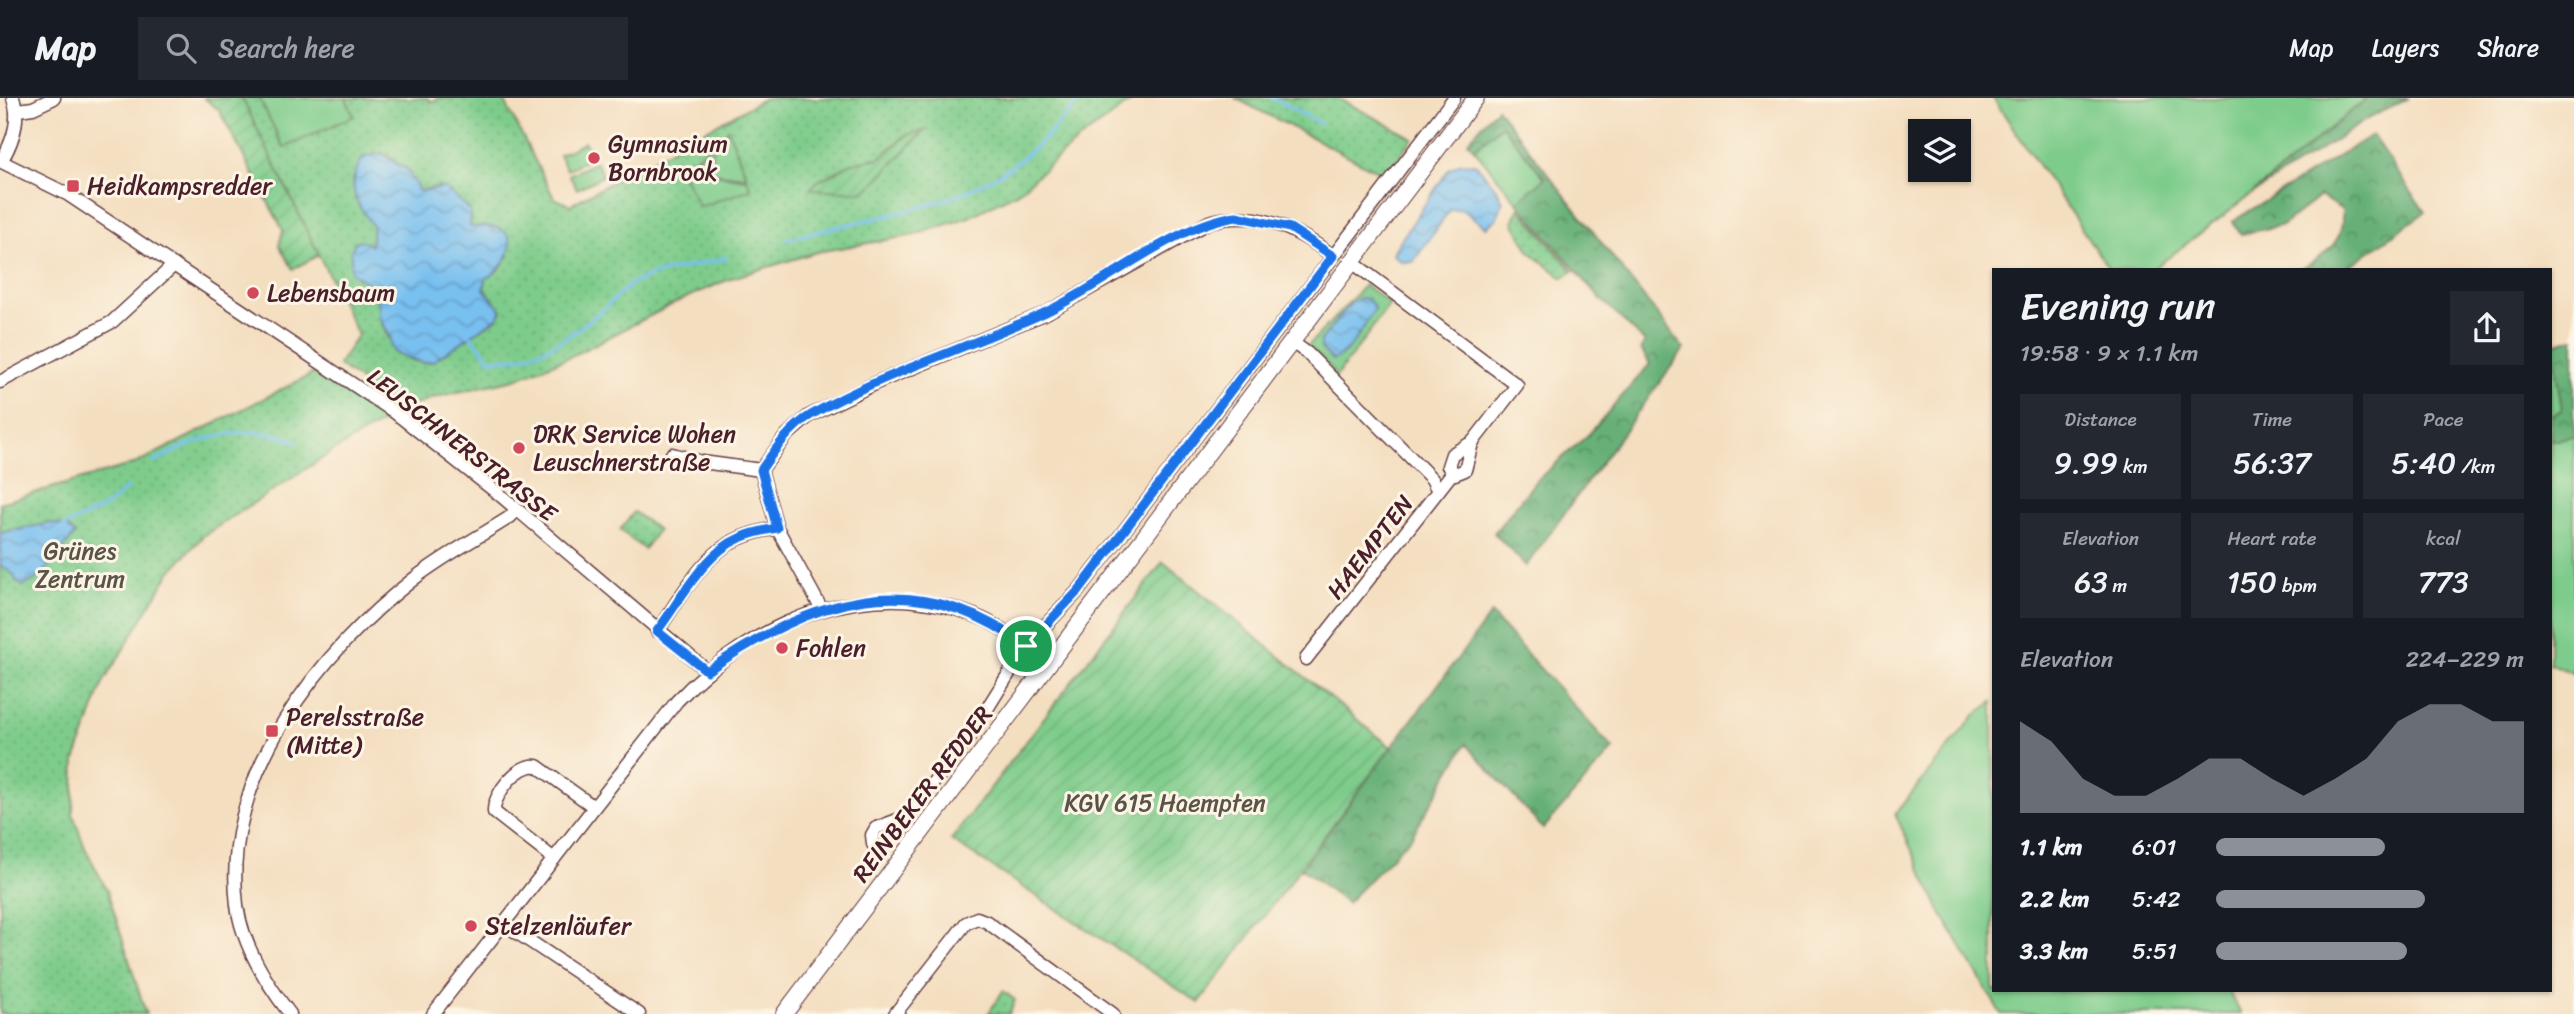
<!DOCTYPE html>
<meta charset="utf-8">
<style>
:root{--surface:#171b24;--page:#242831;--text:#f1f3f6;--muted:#9ea1a6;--line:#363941;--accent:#8c9099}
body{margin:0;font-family:Sriracha,sans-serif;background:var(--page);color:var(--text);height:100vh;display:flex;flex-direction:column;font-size:26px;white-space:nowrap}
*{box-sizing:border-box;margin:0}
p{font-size:23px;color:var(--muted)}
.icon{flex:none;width:38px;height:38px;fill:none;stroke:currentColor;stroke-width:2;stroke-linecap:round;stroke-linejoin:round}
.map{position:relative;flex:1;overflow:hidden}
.details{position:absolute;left:1992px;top:170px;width:560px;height:724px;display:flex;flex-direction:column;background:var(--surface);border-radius:0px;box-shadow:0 2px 5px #0004}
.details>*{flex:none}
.tools{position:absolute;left:1908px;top:21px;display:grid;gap:14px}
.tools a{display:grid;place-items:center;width:63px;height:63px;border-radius:0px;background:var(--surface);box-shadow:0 2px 5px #0004;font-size:35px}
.pin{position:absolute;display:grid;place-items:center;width:60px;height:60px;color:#fff;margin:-30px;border:4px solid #fff;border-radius:50%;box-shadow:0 2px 7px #0007}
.round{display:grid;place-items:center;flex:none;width:74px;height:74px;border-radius:0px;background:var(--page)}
.head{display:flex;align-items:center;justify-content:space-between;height:119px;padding:0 28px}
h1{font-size:38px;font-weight:600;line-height:52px}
.figures{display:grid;grid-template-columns:repeat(3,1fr);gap:10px;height:119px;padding:7px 28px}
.figures div{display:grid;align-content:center;border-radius:0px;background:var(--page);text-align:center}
.figures b{font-size:30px;font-weight:600}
.figures small{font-size:19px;font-weight:400}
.figures p{font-size:19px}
.chart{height:196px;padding:14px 28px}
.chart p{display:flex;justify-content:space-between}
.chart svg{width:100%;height:126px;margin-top:7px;fill:var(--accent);opacity:.7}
ul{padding:0 28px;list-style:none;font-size:23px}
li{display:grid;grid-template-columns:112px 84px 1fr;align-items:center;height:52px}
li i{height:18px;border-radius:9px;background:var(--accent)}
header{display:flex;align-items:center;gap:42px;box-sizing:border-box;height:98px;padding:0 35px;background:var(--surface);border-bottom:2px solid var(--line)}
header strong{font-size:33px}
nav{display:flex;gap:38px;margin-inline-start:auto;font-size:24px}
.search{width:490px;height:63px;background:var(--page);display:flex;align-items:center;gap:18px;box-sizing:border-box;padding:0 24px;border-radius:0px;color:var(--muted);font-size:26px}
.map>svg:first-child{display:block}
.grass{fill:#7ecc8b;stroke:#64765b;stroke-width:2}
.forest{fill:url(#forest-crowns);stroke:#586851;stroke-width:2}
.park{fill:url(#park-dots);stroke:#64765b;stroke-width:2;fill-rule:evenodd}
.garden{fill:url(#garden-furrows);stroke:#64765b;stroke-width:2}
.water{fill:url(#water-waves);stroke:#61708e;stroke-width:2}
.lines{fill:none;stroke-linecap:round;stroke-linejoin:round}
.stream{stroke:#78c0f0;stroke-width:3.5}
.street-casing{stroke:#643c41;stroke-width:15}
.secondary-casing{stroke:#643c41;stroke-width:18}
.street{stroke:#fff;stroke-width:12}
.secondary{stroke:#fff;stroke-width:16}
.route-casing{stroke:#fff;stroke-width:14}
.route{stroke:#1a73e8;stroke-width:9}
.poi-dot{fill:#d1495b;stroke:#fcf5e5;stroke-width:2.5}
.labels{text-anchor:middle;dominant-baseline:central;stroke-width:6;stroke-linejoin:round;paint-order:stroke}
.poi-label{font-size:24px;fill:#4a1f2b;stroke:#fcf5e5;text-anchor:start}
.street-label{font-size:24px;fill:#4a1f2b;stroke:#fcf5e5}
.park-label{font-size:24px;fill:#5a5348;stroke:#fcf5e5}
</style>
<header>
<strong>Map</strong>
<div class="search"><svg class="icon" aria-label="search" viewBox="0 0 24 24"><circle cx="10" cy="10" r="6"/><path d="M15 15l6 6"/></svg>Search here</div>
<nav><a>Map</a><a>Layers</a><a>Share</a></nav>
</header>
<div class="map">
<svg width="2574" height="916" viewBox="0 0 2574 916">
<defs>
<pattern id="forest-crowns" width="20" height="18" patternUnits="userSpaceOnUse" patternTransform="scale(1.75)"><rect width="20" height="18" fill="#66b077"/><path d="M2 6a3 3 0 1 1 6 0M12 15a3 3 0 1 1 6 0" fill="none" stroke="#568f62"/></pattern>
<pattern id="park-dots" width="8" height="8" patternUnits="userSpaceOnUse" patternTransform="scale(1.75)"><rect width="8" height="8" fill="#7ecc8b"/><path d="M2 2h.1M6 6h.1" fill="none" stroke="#6eaf78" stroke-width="1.8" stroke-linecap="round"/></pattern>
<pattern id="garden-furrows" width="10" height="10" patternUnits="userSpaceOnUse" patternTransform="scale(1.75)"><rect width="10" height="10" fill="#7ecc8b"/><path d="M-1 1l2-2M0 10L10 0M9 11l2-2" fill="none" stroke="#6eaf78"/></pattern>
<pattern id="water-waves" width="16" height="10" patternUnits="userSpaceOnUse" patternTransform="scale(1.75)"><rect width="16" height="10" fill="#78c0f0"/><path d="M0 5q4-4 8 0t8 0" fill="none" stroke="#649bc3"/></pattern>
</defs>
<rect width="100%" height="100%" fill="#fcf5e5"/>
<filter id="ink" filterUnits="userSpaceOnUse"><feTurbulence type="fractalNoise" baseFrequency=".0143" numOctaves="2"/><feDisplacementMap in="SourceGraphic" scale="14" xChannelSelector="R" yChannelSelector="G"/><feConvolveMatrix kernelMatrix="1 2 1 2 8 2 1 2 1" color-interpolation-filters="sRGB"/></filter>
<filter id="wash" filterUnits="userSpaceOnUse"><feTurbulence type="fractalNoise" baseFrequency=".00686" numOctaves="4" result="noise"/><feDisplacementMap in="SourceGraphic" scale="28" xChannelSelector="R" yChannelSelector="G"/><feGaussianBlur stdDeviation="1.57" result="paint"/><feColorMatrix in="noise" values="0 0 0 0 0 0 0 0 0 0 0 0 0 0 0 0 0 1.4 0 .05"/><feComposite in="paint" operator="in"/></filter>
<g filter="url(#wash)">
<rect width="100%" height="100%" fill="#f4dec0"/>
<g class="grass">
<polygon points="259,0 346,0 354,18 284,50"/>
<polygon points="1993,0 2367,0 2253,95 2152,172 2109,171"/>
<polygon points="1502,27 1545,80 1517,104 1474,51"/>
<polygon points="728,31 751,91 699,109 681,72 694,64 708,48 713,51"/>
<polygon points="585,44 592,59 567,72 559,57"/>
<polygon points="596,64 603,78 577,91 569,77"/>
<polygon points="1365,187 1390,206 1335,280 1332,271 1308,248"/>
<polygon points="2552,246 2562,312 2550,318 2550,247"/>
<polygon points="2574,338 2574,576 2550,565 2550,342"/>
<polygon points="1993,604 1993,892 2228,893 2241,916 2001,916 1941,815 1895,716 1974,618"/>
</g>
<g class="forest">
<polygon points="2367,0 2409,0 2369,20 2253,95"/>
<polygon points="1497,10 1684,251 1526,468 1494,435 1535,384 1589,336 1650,266 1641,251 1645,244 1597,197 1517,104 1545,80 1502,27 1474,51 1468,43"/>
<path d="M2372,37L2425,114L2345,171H2302C2327,154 2345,145 2342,112L2320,98L2283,127L2241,136L2233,123Z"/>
<polygon points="2574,240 2574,338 2550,342 2550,318 2562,312 2552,246"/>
<polygon points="1491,516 1613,651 1543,731 1466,646 1411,739 1347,805 1301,770"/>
</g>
<g class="park">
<path d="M242,0H259L284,50L354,18L346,0H428L430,4L439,0H503L554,100L570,107L765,0H1136L1077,43L1018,94L969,119L915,137L817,154L732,180L681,202L572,258L515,281L432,300L403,312L338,267L358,237ZM728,31L747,79H746L714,75L710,71L713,50ZM906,37L860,94L859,63L880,60ZM708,48L712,51L710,72L713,76L747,81L751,91L699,109L681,72ZM388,57L401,69L406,70L419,93L440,89L470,129H494L509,158L486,180L484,191L502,213L496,221L433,263C400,270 382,237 379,209C379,202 372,197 369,190C365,177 367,160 367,146L371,148L373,128L356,102L353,80Z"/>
<polygon points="1235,0 1338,0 1413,40 1385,77"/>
<polygon points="1519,110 1573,173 1563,180 1530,154 1513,124"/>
<polygon points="314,275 388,321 335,352 203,438 170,474 103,585 75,663 73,716 85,750 107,792 146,916 0,916 0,405 137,365"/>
<polygon points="634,414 658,432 644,451 620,432"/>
<polygon points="1003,893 1015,902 1009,916 988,916"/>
</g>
<g class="garden">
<polygon points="204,0 242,0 319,157 293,171 279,147 283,132 219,12"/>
<polygon points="924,33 869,90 860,94 810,91 818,83 852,65 880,60 906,37"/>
<polygon points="1163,464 1391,649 1199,905 951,742"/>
</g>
<g class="water">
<path d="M382,55L401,69L406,70L419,93L445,90L470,112V129C477,129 486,127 493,129C526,134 505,173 486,180L484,191L502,212L496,221L433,263L423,265L393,254L390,238L379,219V207L368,186L351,174V153L355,144L361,142L371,148L373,128C355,103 345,89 363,59Z"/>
<polygon points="1460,65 1476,66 1498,93 1503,105 1496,121 1486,129 1461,111 1450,112 1413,164 1402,164 1393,157 1395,151 1449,71"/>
<path d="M1360,200L1368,201L1375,211C1365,225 1350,258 1332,262L1321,250V242L1351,205Z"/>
<polygon points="50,425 66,428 75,436 40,479 23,488 16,483 14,477 0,467 0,435"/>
</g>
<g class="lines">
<g class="stream">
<polyline points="1272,0 1320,25"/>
<path d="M787,142C874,115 957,116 1030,54C1049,39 1064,17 1082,0"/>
<path d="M471,238L490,261C549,265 592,221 632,185L655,176L726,160"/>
<path d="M154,364C195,339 251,323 297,344"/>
<polyline points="64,428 105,409 127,390"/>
</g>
</g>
</g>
<g filter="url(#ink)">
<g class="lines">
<g class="street-casing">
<g id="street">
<polyline points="18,12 33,10 54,0"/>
<path d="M2,62C13,43 21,21 13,0"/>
<polyline points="0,63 67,96 393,313 500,397 707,573"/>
<polyline points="1352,164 1517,287 1472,345 1471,345 1452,356 1448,368 1455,376 1465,372 1472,345"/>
<polyline points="1292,244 1307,255 1432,381 1438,393"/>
<polyline points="0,284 112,224 174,167"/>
<polyline points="672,356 702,364 761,372"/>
<path d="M821,510L777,430L761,372L786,338L809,318L878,284L1046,215L1209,124C1256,111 1295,130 1333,158"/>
<path d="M657,533C679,503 704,454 740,440C752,435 765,432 777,430"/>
<polyline points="1306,561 1453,374"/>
<polyline points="908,718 876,730 872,737 873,746 883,749 972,635 1026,548 1079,492 1454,0"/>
<path d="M554,761L494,714C493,696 519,664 537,668L594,709"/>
<polyline points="504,826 639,916"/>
<path d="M290,916C266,885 242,847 237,807C221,678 319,554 415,480C445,457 479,439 510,419L516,412"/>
<path d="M433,916L677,603C754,521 874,473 983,521C1007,532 1028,550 1050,565"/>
<polyline points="895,916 966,825 977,820 987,824 1113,916"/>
</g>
</g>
<g class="secondary-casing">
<polyline id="secondary" points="784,916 1476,0"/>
</g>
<use href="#street" class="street"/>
<use href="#secondary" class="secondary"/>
</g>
</g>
<g class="lines" filter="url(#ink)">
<g class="route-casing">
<path id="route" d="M1236,118L1290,130L1333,158L1079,492L1026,548C913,464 811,502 707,573L657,533C680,503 704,455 740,440C751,435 765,432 777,430L761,372C775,352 789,330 811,317C885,274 969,250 1046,214C1106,186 1172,128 1236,118Z"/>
</g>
<use href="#route" class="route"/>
</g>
<g class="poi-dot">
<circle cx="594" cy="60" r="7"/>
<rect x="66" y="81" width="14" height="14" rx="3.5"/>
<circle cx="253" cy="195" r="7"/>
<circle cx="519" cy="350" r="7"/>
<circle cx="782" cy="550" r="7"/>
<rect x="265" y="626" width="14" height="14" rx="3.5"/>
<circle cx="471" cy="828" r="7"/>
</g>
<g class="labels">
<g class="poi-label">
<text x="608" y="46">Gymnasium<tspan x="608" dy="28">Bornbrook</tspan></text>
<text x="87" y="88">Heidkampsredder</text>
<text x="267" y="195">Lebensbaum</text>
<text x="533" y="336">DRK Service Wohen<tspan x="533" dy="28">Leuschnerstraße</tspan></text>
<text x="796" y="550">Fohlen</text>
<text x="286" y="619">Perelsstraße<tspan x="286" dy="28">(Mitte)</tspan></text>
<text x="485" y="828">Stelzenläufer</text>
</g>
<g class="street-label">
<text transform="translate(462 347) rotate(38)">LEUSCHNERSTRASSE</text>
<text transform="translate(1370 449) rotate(-52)">HAEMPTEN</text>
<text transform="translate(922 696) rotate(-53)">REINBEKER REDDER</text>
</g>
<g class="park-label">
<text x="80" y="453">Grünes<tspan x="80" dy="28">Zentrum</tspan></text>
<text x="1165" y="705">KGV 615 Haempten</text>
</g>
</g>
</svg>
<div class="tools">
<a><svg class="icon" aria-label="layers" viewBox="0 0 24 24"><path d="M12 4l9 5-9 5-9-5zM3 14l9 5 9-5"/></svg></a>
</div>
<div class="pin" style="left:1026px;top:548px;background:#1e9e55"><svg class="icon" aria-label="arrive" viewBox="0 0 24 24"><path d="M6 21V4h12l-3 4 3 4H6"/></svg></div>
<section class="details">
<div class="head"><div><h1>Evening run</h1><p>19:58 · 9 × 1.1 km</p></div><a class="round"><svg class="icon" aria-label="share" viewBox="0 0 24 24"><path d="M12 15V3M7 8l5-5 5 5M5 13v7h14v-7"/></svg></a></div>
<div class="figures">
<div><p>Distance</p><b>9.99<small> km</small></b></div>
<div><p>Time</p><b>56:37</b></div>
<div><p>Pace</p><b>5:40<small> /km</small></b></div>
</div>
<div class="figures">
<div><p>Elevation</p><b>63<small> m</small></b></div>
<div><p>Heart rate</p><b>150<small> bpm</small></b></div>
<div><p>kcal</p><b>773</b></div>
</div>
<div class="chart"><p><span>Elevation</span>224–229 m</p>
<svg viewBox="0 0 160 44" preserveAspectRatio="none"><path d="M0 44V12L10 19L20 32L30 38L40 38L50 32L60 25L70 25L80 32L90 38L100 32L110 25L120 12L130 6L140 6L150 12L160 12V44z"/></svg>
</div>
<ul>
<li><b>1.1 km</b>6:01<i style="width:55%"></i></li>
<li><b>2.2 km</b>5:42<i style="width:68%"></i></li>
<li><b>3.3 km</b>5:51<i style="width:62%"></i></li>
</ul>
</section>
</div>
